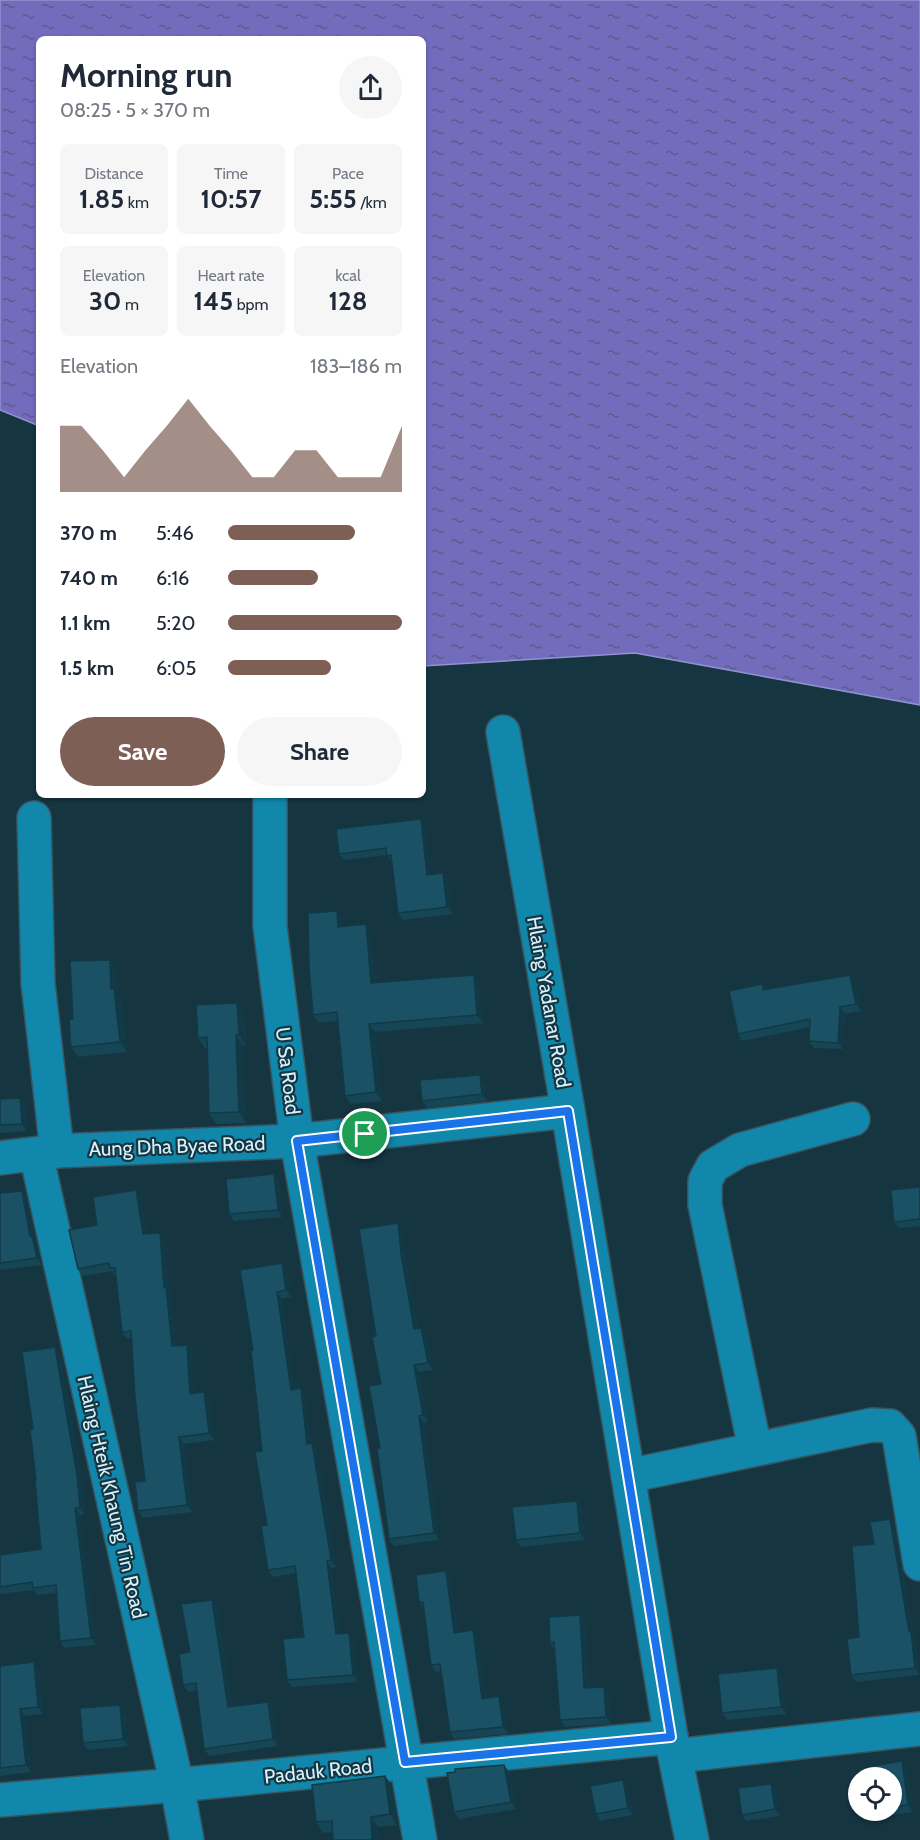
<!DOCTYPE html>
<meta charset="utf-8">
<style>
:root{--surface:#fff;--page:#f6f6f7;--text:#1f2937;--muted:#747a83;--accent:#7d5f56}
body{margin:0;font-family:Cabin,sans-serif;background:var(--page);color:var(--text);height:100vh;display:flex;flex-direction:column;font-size:22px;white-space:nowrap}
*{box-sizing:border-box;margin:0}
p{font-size:20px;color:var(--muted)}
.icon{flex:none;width:33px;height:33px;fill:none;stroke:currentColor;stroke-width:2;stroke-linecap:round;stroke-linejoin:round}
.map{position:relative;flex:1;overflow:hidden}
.side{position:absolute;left:36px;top:36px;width:390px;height:762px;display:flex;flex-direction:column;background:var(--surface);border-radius:9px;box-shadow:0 2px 4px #0004}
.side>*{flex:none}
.controls{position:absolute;left:848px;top:1767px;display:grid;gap:12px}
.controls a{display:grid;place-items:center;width:54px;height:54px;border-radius:50%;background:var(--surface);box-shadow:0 2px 4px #0004;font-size:30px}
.pin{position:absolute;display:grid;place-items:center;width:51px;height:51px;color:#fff;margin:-26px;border:3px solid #fff;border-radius:50%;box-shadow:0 2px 6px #0007}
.round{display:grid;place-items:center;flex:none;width:63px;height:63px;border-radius:32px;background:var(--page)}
.summary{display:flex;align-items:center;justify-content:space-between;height:102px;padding:0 24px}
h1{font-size:33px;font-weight:700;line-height:45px}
.metrics{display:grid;grid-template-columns:repeat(3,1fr);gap:9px;height:102px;padding:6px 24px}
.metrics div{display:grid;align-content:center;border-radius:9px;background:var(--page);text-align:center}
.metrics b{font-size:26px;font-weight:700}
.metrics small{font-size:16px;font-weight:400}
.metrics p{font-size:16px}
.chart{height:168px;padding:12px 24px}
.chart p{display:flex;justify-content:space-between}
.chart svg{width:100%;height:108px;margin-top:6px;fill:var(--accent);opacity:.7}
.button{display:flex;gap:12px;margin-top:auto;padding:12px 24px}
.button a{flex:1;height:69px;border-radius:36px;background:var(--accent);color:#fff;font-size:24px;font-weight:700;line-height:69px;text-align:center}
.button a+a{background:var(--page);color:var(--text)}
ul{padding:0 24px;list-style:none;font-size:20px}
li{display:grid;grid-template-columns:96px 72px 1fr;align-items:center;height:45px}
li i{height:15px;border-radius:8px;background:var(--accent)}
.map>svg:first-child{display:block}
.water{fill:url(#water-ripples);stroke:#9194d0;stroke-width:1.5}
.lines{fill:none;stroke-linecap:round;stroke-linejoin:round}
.minor-casing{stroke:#38545f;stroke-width:36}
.minor{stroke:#1087ab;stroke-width:33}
.wall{fill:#164656}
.shaded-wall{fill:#123946}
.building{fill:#1a5164;stroke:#123946;stroke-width:1.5}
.route-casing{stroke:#fff;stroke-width:12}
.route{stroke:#1a73e8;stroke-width:8}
.labels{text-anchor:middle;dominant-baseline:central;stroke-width:4.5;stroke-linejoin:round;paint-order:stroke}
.street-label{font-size:20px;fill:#d7f2fd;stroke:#153541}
</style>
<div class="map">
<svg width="920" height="1840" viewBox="0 0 920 1840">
<defs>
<pattern id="water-ripples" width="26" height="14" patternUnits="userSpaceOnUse" patternTransform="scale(1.5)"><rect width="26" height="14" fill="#736cbc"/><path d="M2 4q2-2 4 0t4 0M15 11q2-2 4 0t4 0" fill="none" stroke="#5c5c8a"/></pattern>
</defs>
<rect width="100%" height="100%" fill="#153541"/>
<polygon class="water" points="0,0 920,0 920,705 635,653 423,666 423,39 39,39 39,426 0,410"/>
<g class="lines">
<g class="minor-casing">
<g id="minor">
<polyline points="503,732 568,1111 671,1737 692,1840"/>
<polyline points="270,795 270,926 297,1141 420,1840"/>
<polyline points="34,818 38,983 57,1151"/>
<polyline points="36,1154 177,1785 187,1840"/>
<polyline points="0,1158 57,1151 297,1141 568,1111"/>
<polyline points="755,1449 705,1205 705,1181 713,1166 740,1150 853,1119"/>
<polyline points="628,1476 872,1425 890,1426 899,1436 920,1564"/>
<polyline points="675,1756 920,1729"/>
<polyline points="0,1800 177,1785 671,1737"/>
</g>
</g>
<use href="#minor" class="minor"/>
</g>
<g class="wall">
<polygon points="421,819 425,826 431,874 443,873 448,880 452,914 403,920 398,913 392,863 387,855 344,860 339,854"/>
<polygon points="337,911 343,919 343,926 371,933 376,983 474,975 479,984 483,1023 375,1032 382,1101 351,1104 345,1096 337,1021 319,1023 313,1015"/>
<polygon points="110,960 117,970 118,993 121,998 127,1052 78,1057 71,1047 73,1019"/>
<polygon points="850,975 855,982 861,1011 845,1014 843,1049 814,1048 809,1041 810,1027 742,1041 738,1034 762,984 765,989"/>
<polygon points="237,1003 245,1013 246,1046 243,1046 246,1123 216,1124 209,1113 207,1048 205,1048 198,1038"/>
<polygon points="485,1082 487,1101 427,1108 422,1101"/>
<polygon points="20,1098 25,1105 27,1131 0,1133 0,1099"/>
<polygon points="274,1174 279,1181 282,1217 234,1221 229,1214"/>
<polygon points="920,1187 920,1226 899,1228 894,1222"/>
<polygon points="136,1190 141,1197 147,1233 165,1239 169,1291 171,1293 176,1346 187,1345 192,1352 194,1393 204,1392 209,1399 214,1440 184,1444 192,1512 143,1518 138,1511 145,1481 131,1338 127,1339 122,1332 116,1275 114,1275 112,1271 82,1276 78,1269 97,1225"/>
<polygon points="22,1191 27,1197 34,1239 37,1243 42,1265 0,1270 0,1193"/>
<polygon points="403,1230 406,1260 418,1329 426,1335 433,1370 419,1372 428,1422 424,1423 439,1540 394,1546 389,1539 380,1448 381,1384 376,1336"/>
<polygon points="287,1270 291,1297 282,1299 294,1389 305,1395 311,1443 317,1450 336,1567 331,1568 340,1634 354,1640 358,1682 292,1687 287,1680 304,1637 296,1573 273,1577 268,1570 267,1525 262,1451 253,1350"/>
<polygon points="60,1354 82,1482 84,1515 80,1515 96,1645 64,1648 60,1641 56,1593 38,1595 34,1590 0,1594 0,1555 41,1549 33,1429"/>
<polygon points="577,1501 582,1508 585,1540 521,1547 516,1540"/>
<polygon points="890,1519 895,1526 913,1634 916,1638 919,1675 856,1682 851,1675 859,1637 874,1544"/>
<polygon points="446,1571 451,1578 458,1632 473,1630 478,1637 486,1698 503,1703 508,1734 454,1739 450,1732 441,1671 436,1672 431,1665 424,1609 419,1602"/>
<polygon points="212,1600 217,1606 232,1706 268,1702 273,1709 278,1746 209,1756 204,1749 197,1691 188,1692 183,1685 190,1652"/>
<polygon points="580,1615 585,1622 589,1688 604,1687 609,1694 611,1724 565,1727 560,1720 554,1649 550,1643"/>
<polygon points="0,1666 39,1669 43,1714 25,1716 31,1772 0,1776"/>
<polygon points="777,1668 782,1675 786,1714 727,1720 722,1713"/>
<polygon points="120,1705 125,1712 128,1746 88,1750 83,1743"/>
<polygon points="902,1761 907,1768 913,1812 885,1816 882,1810 891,1810 891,1778"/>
<polygon points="509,1772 516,1809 459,1819 454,1812"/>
<polygon points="385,1776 392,1786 397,1825 323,1833 316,1822"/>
<polygon points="628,1787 633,1815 600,1821 596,1814"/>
<polygon points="776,1791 780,1816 746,1821 742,1815"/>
</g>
<g class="shaded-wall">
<polygon points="421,819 425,826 432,882 427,875"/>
<polygon points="443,873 448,880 452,914 447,907"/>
<polygon points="337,911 343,919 344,935 338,927"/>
<polygon points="366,924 371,933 377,991 371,983"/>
<polygon points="110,960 117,970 118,993 121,998 127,1052 120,1042 111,989"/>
<polygon points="474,975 479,984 483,1023 477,1015"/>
<polygon points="850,975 855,982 861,1011 856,1004"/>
<polygon points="237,1003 245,1013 246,1046 239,1035"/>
<polygon points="840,1007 845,1014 843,1049 838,1043"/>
<polygon points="369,1024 375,1032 382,1101 376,1092"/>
<polygon points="236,1035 243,1046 246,1123 239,1112"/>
<polygon points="480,1075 485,1082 487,1101 482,1094"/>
<polygon points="20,1098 25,1105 27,1131 22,1124"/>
<polygon points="274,1174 279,1181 282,1217 278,1210"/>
<polygon points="136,1190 141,1197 148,1241 143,1234"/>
<polygon points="22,1191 27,1197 34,1239 37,1243 42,1265 37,1258 30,1236"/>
<polygon points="398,1223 403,1230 406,1260 419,1336 414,1329 401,1253"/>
<polygon points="160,1233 165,1239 169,1291 171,1293 177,1353 172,1346 164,1287"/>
<polygon points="282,1263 287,1270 291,1297 286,1290"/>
<polygon points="277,1292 282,1299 295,1397 291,1390"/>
<polygon points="421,1328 426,1335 433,1370 428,1363"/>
<polygon points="187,1345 192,1352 195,1400 190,1394"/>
<polygon points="55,1347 60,1354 82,1482 84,1515 80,1508"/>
<polygon points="414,1365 419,1372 428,1422 423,1415"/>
<polygon points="301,1388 305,1395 312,1451 307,1444"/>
<polygon points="204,1392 209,1399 214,1440 209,1433"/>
<polygon points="419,1416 424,1423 439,1540 434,1533"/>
<polygon points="179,1437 184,1444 192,1512 187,1505"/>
<polygon points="312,1443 317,1450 336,1567 331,1560"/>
<polygon points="577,1501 582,1508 585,1540 580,1533"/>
<polygon points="75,1508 80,1515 96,1645 91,1638"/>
<polygon points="890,1519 895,1526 913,1634 916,1638 919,1675 915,1668"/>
<polygon points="327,1561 331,1568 341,1641 336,1634"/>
<polygon points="446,1571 451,1578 459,1640 454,1633"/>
<polygon points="212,1600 217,1606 233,1714 228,1707"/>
<polygon points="580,1615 585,1622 589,1695 584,1688"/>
<polygon points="473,1630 478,1637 487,1706 482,1699"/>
<polygon points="349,1633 354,1640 358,1682 353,1675"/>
<polygon points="34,1662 39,1669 43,1714 38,1707"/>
<polygon points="777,1668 782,1675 786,1714 781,1707"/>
<polygon points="604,1687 609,1694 611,1724 606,1717"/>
<polygon points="499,1696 503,1703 508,1734 503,1727"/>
<polygon points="268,1702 273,1709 278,1746 273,1739"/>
<polygon points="120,1705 125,1712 128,1746 123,1739"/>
<polygon points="20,1709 25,1716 31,1772 26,1765"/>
<polygon points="902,1761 907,1768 913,1812 908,1805"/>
<polygon points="504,1765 509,1772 516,1809 511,1802"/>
<polygon points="385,1776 392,1786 397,1825 390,1814"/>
<polygon points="623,1780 628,1787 633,1815 628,1808"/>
<polygon points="771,1784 776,1791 780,1816 775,1809"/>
<polygon points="371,1817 378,1827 379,1840 372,1840"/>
</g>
<g class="building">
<polygon points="421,819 427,875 443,873 447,907 398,913 391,855 387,856 386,848 339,854 336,829"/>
<polygon points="337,911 338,927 366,924 371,983 474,975 477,1015 369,1024 376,1092 345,1096 337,1012 313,1015 309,966 308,913"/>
<polygon points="110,960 111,989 114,988 120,1042 71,1047 69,1019 73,1019 70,961"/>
<polygon points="850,975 856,1004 840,1007 838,1043 809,1041 810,1019 738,1034 729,991 762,984 763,990"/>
<polygon points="237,1003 239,1035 236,1035 239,1112 209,1113 207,1037 198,1038 196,1005"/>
<polygon points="480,1075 482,1094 422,1101 420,1080"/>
<polygon points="20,1098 22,1124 0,1125 0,1099"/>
<polygon points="274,1174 278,1210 229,1214 226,1179"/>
<polygon points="920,1187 920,1219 894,1222 891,1190"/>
<polygon points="136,1190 143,1234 160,1233 164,1287 166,1287 172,1346 187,1345 190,1394 204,1392 209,1433 179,1437 187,1505 138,1511 135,1482 145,1481 135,1398 131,1331 122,1332 115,1268 110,1268 109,1263 78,1269 69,1230 97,1225 93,1197"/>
<polygon points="22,1191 30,1236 32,1236 37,1258 0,1263 0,1193"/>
<polygon points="398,1223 401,1253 414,1329 421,1328 428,1363 414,1365 423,1415 419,1416 434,1533 389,1539 377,1448 380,1448 369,1386 381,1384 372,1337 376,1336 359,1229"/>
<polygon points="282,1263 286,1290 277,1292 291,1390 301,1388 307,1444 312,1443 331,1560 327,1561 336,1634 349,1633 353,1675 287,1680 283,1639 304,1637 295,1566 268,1570 261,1526 267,1525 255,1452 262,1451 251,1350 253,1350 240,1270"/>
<polygon points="55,1347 77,1475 80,1508 75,1508 91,1638 60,1641 56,1585 33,1588 32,1582 0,1587 0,1555 41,1549 35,1480 36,1479 30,1430 33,1429 22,1352"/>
<polygon points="577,1501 580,1533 516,1540 512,1507"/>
<polygon points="890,1519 909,1631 911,1631 915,1668 851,1675 847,1639 859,1637 852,1546 874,1544 870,1522"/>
<polygon points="446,1571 454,1633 473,1630 482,1699 499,1696 503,1727 450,1732 440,1664 431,1665 423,1602 419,1602 416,1575"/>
<polygon points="212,1600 228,1707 268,1702 273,1739 204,1749 196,1683 183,1685 179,1654 190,1652 181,1604"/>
<polygon points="580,1615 584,1688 604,1687 606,1717 560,1720 554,1642 550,1643 549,1617"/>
<polygon points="34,1662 38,1707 20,1709 26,1765 0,1768 0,1666"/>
<polygon points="777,1668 781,1707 722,1713 718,1674"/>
<polygon points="120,1705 123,1739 83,1743 80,1708"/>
<polygon points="902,1761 908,1805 891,1807 891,1778 876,1778 874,1766"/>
<polygon points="504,1765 511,1802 454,1812 447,1773 455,1772 455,1769"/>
<polygon points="385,1776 390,1814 371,1817 372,1840 333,1840 332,1821 316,1822 312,1785"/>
<polygon points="623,1780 628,1808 596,1814 590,1786"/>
<polygon points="771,1784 775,1809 742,1815 738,1788"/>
</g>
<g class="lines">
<g class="route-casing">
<polygon id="route" points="568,1111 671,1737 405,1762 297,1141"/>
</g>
<use href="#route" class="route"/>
</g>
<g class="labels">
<g class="street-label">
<text transform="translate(549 1002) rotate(80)">Hlaing Yadanar Road</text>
<text transform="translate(288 1071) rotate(83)">U Sa Road</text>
<text transform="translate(177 1146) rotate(-2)">Aung Dha Byae Road</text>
<text transform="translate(112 1497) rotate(77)">Hlaing Hteik Khaung Tin Road</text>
<text transform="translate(318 1771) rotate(-6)">Padauk Road</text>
</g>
</g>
</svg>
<div class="controls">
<a><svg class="icon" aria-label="locate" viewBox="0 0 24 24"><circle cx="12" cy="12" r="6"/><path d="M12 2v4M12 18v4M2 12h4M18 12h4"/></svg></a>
</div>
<div class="pin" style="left:365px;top:1134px;background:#1e9e55"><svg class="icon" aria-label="arrive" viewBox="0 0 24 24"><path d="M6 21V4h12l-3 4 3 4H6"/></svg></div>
<section class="side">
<div class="summary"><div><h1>Morning run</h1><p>08:25 · 5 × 370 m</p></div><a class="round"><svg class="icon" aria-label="share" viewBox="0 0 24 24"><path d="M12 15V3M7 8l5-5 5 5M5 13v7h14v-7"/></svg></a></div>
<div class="metrics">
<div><p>Distance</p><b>1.85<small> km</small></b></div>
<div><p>Time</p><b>10:57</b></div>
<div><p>Pace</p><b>5:55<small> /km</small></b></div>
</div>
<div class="metrics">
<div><p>Elevation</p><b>30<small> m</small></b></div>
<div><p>Heart rate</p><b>145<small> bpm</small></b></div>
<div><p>kcal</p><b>128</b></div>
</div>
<div class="chart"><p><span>Elevation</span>183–186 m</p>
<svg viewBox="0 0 160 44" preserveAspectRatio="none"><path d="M0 44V17L10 17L20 27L30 38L40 27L50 17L60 6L70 17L80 27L90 38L100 38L110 27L120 27L130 38L140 38L150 38L160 17V44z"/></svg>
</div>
<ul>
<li><b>370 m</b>5:46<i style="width:73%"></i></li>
<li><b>740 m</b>6:16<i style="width:52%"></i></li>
<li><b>1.1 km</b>5:20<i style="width:100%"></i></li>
<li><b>1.5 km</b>6:05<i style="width:59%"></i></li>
</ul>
<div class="button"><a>Save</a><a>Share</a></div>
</section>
</div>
